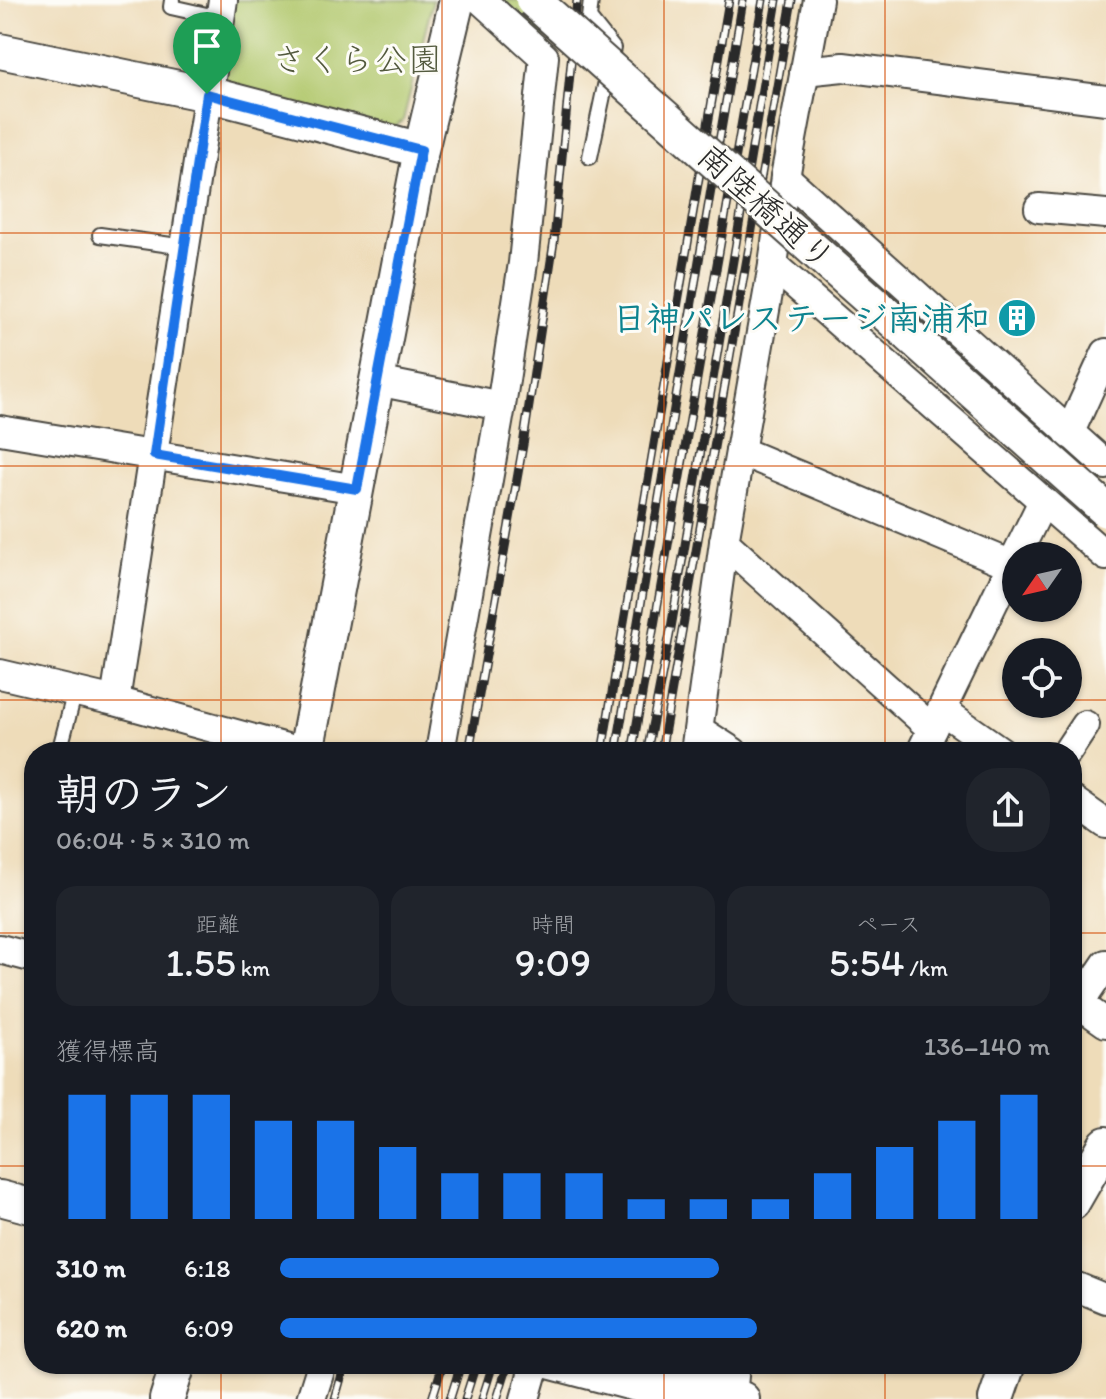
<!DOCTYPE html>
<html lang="ja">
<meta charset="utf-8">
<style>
:root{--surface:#171b24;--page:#20242c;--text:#f1f3f6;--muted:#9ea1a6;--accent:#1a73e8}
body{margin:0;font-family:Itim,"Klee One",sans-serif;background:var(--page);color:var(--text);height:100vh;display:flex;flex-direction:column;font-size:30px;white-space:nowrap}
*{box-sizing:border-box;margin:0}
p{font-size:26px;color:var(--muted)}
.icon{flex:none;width:44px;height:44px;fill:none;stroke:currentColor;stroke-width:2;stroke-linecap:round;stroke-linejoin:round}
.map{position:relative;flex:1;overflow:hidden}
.sheet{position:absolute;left:24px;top:742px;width:1058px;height:632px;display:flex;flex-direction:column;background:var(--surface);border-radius:32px;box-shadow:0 2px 6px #0004}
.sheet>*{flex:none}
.needle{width:52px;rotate:236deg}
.buttons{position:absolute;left:1002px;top:542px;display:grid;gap:16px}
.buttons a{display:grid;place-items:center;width:80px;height:80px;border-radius:50%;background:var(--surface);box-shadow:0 2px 6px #0004;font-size:40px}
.pin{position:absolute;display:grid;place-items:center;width:68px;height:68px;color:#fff;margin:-82px -34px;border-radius:50% 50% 50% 0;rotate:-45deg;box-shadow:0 0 8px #0007}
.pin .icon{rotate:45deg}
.round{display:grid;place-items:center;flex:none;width:84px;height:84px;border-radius:32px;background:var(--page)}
.overview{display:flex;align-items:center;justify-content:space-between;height:136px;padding:0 32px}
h1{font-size:44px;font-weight:600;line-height:60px}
.metrics{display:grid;grid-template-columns:repeat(3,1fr);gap:12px;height:136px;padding:8px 32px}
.metrics div{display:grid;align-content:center;border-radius:20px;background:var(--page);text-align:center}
.metrics b{font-size:40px;font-weight:600}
.metrics small{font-size:22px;font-weight:400}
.metrics p{font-size:22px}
.chart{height:224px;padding:16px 32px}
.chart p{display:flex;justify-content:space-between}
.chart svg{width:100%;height:144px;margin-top:8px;stroke:var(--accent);stroke-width:6}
ul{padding:0 32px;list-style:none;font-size:26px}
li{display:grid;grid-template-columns:128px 96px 1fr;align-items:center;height:60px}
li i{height:20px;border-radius:10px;background:var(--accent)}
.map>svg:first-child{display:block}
.park{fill:#b1c76c;stroke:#6e794c;stroke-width:2}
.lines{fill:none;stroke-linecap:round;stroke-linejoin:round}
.service-casing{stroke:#484640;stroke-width:18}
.minor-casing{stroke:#484640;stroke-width:32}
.tertiary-casing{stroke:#484640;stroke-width:38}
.service{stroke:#fff;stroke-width:14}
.minor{stroke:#fff;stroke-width:28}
.tertiary{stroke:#fff;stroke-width:34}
.rail-casing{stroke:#2b2b2b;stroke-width:9}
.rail{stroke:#fdfcf7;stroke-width:6;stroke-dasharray:18;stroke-linecap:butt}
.tertiary-bridge-casing{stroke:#484640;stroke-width:38;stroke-linecap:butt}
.tertiary-bridge{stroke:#fff;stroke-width:34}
.route-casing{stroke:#fff;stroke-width:16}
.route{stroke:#1a73e8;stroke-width:10}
.grid{fill:none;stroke:#d5540f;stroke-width:2;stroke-opacity:0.55}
.labels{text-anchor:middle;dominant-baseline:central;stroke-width:6;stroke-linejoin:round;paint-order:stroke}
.park-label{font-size:34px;fill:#535a3e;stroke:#fdfcf7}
.street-label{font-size:34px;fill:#2b2b2b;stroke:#fdfcf7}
.culture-label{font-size:34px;font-weight:bold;fill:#0d838f;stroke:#fdfcf7;text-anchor:end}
</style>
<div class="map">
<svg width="1106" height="1399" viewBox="0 0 1106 1399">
<rect width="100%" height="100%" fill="#fdfcf7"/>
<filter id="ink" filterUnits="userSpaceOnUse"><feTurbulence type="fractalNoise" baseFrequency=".0125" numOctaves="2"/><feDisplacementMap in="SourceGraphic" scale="16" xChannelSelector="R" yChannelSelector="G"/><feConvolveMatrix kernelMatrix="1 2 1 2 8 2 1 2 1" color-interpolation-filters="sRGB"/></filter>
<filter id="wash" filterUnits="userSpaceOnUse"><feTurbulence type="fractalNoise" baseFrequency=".006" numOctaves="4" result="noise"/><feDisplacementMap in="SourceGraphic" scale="32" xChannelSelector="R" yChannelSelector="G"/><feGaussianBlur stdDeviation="1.8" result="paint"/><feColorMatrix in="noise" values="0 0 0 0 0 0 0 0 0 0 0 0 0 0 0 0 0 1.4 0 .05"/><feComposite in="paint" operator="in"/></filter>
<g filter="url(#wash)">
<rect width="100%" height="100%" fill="#eedcb9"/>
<g class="park">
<polygon points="231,0 433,0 403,121 393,128 218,86"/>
<polygon points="493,0 551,0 543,46"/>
</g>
</g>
<g filter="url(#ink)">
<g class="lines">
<g class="service-casing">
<g id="service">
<polyline points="172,0 171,7 220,18"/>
<polyline points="590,157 613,48 589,18 591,0"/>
<polyline points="100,235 185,247"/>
<polyline points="59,752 75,691"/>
</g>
</g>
<g class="minor-casing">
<g id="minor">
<polyline points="804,71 843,67 1106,100"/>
<polyline points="785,177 1106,465"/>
<polyline points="1039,208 1106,214"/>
<polyline points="773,265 1106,556"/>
<polyline points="377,381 501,406"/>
<polyline points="0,430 357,489"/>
<polyline points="1069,434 1106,353"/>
<polyline points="740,451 1012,565"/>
<polyline points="724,542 932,729"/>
<polyline points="1016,556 1043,501"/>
<polyline points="0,674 115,701 301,752"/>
<polyline points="115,701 223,0"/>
<polyline points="942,710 1002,752"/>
<polyline points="699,730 733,752"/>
<polyline points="440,752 501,406 523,263 544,57 481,0"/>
<polyline points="695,752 724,542 773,265 785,177 818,0"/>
<polyline points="921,752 1016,556"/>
<polyline points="1067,752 1085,725"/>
<polyline points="1072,800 1106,824"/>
<polyline points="0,949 34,958"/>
<polyline points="1072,999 1106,1023"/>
<polyline points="1079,1004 1106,964"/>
<polyline points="1072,1285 1106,1299"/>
<polyline points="548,1364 682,1399"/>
<polyline points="311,1399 322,1364"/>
<polyline points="525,1399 535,1364"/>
<polyline points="732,1399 735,1364"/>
</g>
</g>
<g class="tertiary-casing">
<g id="tertiary">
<polyline points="0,51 207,94 421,150"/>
<polyline points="306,752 421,150 457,0"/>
<polyline points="0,1198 34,1207"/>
<polyline points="1072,1203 1106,1144"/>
<polyline points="622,1364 742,1399"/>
<polyline points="167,1399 178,1364"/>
<polyline points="996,1399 1008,1364"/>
</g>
</g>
<use href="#service" class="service"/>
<use href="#minor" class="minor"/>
<use href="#tertiary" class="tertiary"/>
<g class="rail-casing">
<g id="rail">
<polyline points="469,752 523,445 554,241 577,0"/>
<polyline points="602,752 729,0"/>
<polyline points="616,752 743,0"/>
<polyline points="632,752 763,0"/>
<polyline points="647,752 671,628 777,0"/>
<polyline points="661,752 792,0"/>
<polyline points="335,1399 345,1364"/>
<polyline points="432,1399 443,1364"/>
<polyline points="450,1399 461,1364"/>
<polyline points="465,1399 476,1364"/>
<polyline points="482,1399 493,1364"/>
<polyline points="497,1399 508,1364"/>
</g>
</g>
<use href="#rail" class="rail"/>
<g class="tertiary-bridge-casing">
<polyline id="tertiary-bridge" points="533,0 1106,510"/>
</g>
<use href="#tertiary-bridge" class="tertiary-bridge"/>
</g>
</g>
<g class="lines" filter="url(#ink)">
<g class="route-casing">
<polygon id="route" points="207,94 421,150 357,489 154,455"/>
</g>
<use href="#route" class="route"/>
</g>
<path class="grid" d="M221,0V752M442,0V752M664,0V752M885,0V752M0,233H1106M0,466H1106M0,700H1016M1068,700H1106M0,933H34M1072,933H1106M0,1166H34M1072,1166H1106M221,1364V1399M442,1364V1399M664,1364V1399M885,1364V1399"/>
<defs>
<g id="building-disc" transform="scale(2)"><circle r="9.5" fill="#0f9aa8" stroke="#fdfcf7"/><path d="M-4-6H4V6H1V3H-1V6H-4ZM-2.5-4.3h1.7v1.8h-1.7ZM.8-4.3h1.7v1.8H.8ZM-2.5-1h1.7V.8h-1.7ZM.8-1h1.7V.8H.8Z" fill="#fff"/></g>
</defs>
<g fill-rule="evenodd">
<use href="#building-disc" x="1017" y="318"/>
</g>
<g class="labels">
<g class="park-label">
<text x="357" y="59">さくら公園</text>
</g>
<g class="street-label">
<text transform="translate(766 207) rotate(42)">南陸橋通り</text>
</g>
<g class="culture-label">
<text x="989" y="318">日神パレステージ南浦和</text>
</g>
</g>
</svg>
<div class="buttons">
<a><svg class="needle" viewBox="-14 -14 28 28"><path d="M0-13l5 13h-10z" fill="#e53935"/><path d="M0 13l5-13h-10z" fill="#9ea1a6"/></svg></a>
<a><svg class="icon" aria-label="locate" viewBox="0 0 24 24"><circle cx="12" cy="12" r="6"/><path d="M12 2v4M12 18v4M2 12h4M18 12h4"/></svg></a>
</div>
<div class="pin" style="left:207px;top:94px;background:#1e9e55"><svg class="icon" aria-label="arrive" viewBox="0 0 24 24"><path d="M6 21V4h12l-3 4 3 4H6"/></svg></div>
<section class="sheet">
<div class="overview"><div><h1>朝のラン</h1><p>06:04 · 5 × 310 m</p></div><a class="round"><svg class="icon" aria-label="share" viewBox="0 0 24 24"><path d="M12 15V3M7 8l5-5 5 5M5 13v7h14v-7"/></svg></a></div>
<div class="metrics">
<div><p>距離</p><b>1.55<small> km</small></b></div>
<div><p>時間</p><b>9:09</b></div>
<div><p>ペース</p><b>5:54<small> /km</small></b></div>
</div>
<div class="chart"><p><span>獲得標高</span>136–140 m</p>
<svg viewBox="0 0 160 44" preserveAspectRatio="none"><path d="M5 44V6M15 44V6M25 44V6M35 44V14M45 44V14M55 44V22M65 44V30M75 44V30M85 44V30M95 44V38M105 44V38M115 44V38M125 44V30M135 44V22M145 44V14M155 44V6"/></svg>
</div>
<ul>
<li><b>310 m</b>6:18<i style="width:57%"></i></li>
<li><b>620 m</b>6:09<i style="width:62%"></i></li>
</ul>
</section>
</div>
